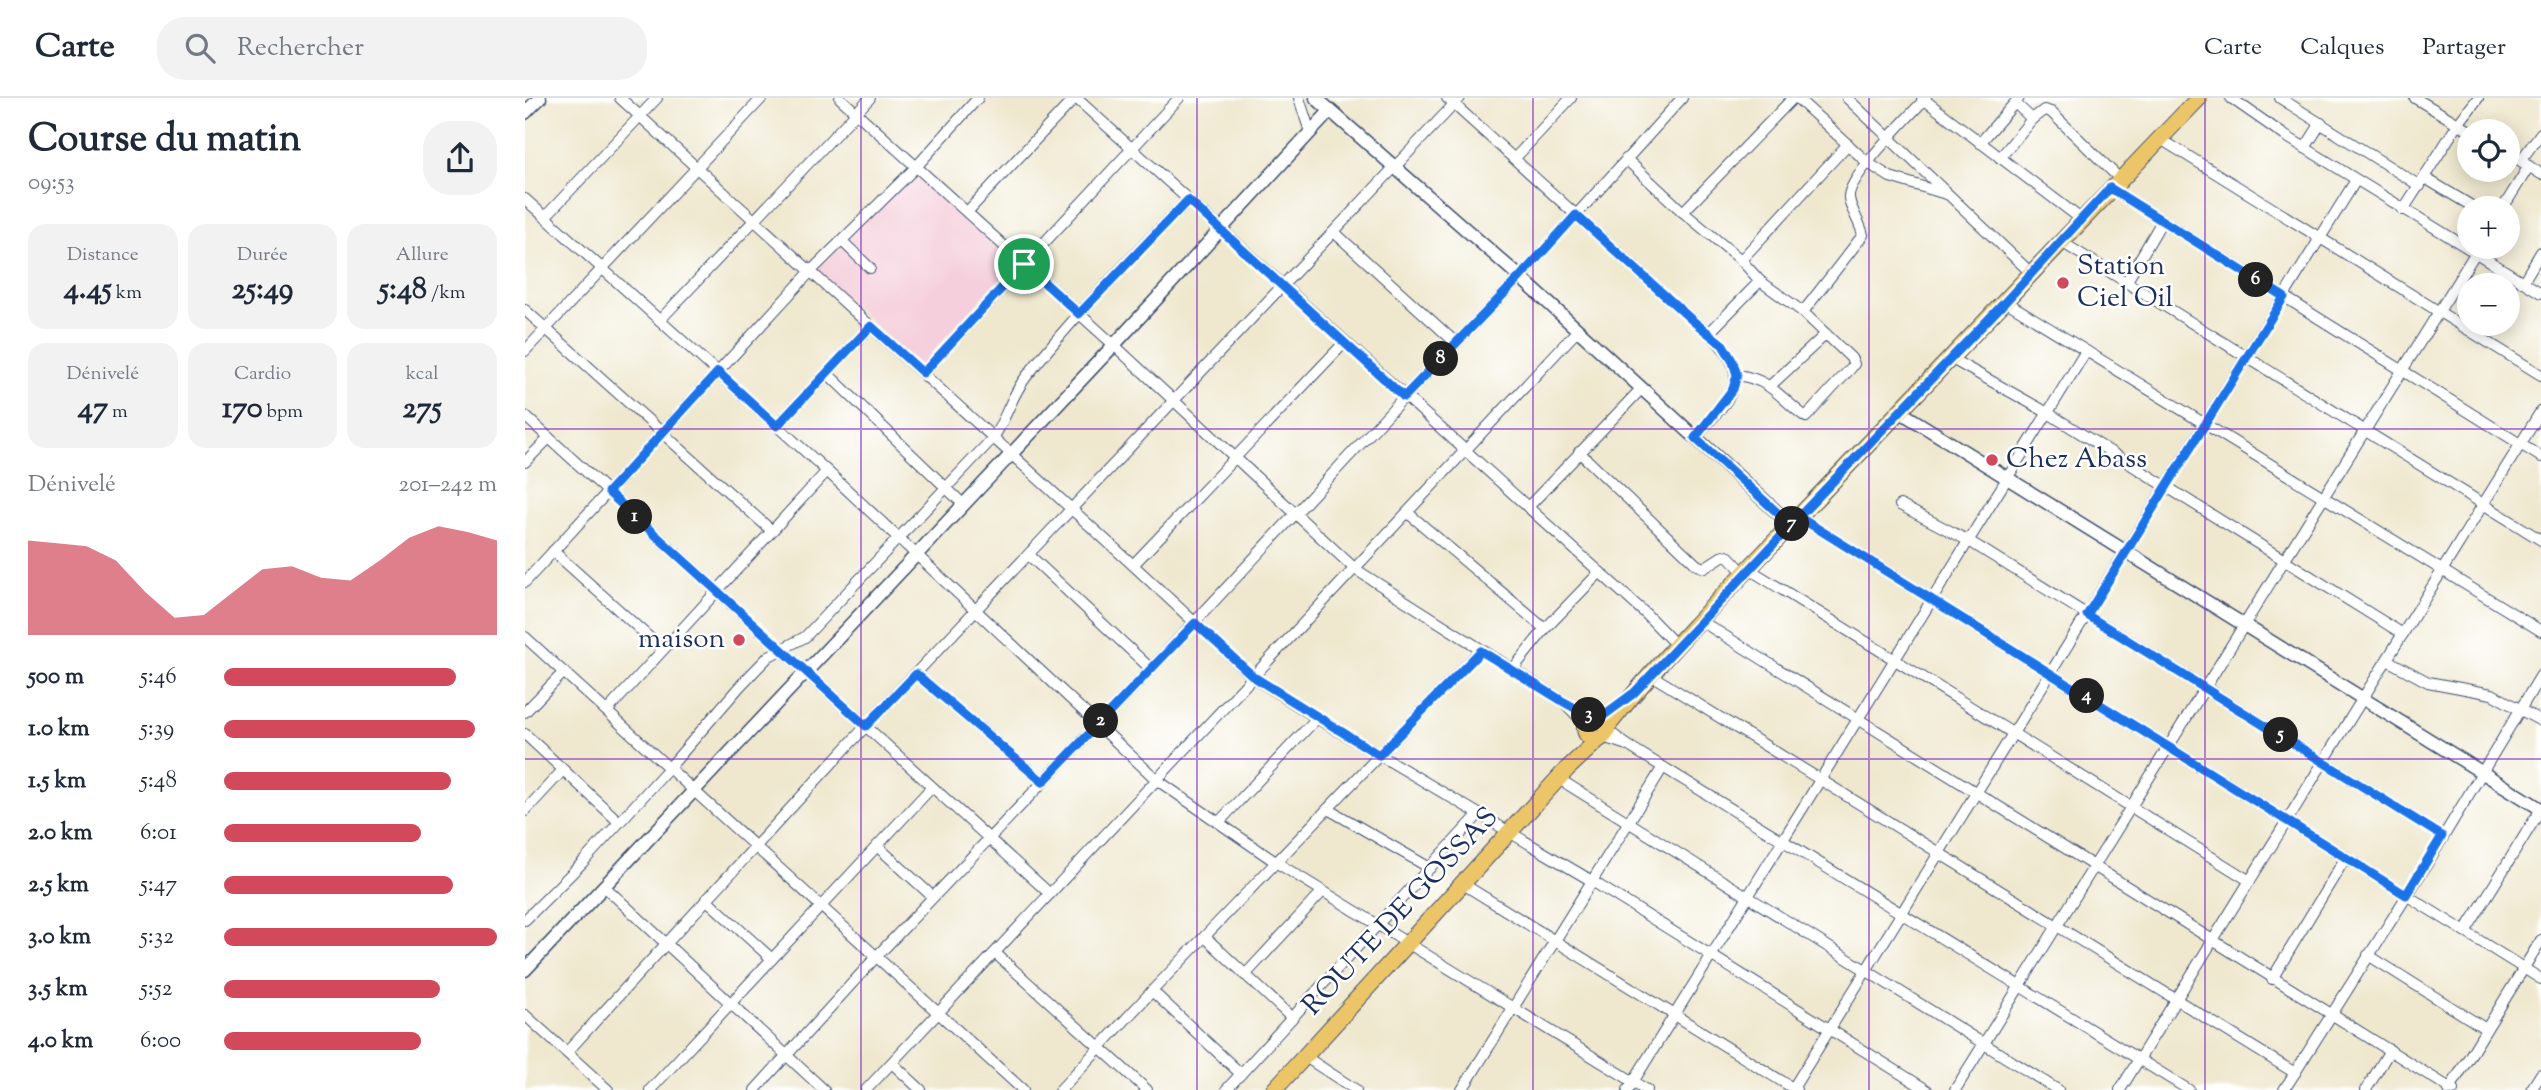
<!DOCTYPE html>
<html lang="fr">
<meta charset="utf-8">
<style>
:root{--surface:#fff;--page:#f2f2f3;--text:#1f2937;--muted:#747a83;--line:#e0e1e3;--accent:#d1495b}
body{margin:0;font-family:"Sorts Mill Goudy",serif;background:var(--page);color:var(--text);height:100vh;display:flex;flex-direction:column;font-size:26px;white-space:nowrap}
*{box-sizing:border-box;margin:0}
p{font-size:23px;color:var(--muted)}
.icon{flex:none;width:38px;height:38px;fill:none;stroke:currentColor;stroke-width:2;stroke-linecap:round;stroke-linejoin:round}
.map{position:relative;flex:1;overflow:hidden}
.panel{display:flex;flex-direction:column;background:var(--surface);width:525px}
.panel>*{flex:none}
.fabs{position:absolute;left:1932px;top:21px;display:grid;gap:14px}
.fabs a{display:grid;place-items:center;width:63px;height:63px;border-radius:50%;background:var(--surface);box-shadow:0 4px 18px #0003;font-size:35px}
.pin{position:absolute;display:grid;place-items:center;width:60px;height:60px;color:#fff;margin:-30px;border:4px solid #fff;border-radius:50%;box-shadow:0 2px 7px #0007}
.km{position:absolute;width:35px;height:35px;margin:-18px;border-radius:50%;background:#222;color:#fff;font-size:19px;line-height:35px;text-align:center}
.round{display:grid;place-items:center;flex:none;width:74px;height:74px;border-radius:28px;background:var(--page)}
.head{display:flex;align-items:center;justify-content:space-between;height:119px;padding:0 28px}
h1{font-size:38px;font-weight:700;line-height:52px}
.stats{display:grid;grid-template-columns:repeat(3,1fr);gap:10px;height:119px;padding:7px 28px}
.stats div{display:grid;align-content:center;border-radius:18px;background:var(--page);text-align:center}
.stats b{font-size:30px;font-weight:700}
.stats small{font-size:19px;font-weight:400}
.stats p{font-size:19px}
.chart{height:196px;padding:14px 28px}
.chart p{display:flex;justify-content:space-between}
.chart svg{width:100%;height:126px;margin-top:7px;fill:var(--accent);opacity:.7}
ul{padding:0 28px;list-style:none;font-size:23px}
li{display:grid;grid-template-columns:112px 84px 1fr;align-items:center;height:52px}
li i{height:18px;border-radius:9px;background:var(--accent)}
header{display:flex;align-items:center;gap:42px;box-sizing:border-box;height:98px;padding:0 35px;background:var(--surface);border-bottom:2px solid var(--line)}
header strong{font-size:33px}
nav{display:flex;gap:38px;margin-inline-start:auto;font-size:24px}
.search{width:490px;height:63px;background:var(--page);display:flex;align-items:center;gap:18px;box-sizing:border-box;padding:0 24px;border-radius:28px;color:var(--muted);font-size:26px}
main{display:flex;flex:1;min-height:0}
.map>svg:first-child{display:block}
.built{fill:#f5cfdb}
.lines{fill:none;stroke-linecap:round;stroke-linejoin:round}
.minor-casing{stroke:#3b4b6f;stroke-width:12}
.tertiary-casing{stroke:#3b4b6f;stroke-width:15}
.primary-casing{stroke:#3b4b6f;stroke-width:18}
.minor{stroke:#fff;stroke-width:10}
.tertiary{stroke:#fff;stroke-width:12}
.primary{stroke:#edc569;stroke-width:16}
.route-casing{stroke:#fff;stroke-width:14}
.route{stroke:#1a73e8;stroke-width:9}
.grid{fill:none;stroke:#7b2cbf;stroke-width:2;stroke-opacity:0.55}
.poi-dot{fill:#d1495b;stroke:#fff;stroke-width:2.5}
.labels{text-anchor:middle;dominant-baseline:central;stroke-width:5;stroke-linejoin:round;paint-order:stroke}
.poi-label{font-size:28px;fill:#1b2f5e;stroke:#fff;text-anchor:start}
.street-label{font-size:28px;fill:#1b2f5e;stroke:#fff}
</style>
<header>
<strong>Carte</strong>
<div class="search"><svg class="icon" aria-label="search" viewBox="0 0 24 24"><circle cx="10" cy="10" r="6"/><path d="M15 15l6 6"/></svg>Rechercher</div>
<nav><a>Carte</a><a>Calques</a><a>Partager</a></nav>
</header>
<main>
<section class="panel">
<div class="head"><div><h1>Course du matin</h1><p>09:53</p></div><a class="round"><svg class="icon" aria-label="share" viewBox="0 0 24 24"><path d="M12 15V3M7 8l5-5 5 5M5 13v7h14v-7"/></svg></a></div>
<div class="stats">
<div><p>Distance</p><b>4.45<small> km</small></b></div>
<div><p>Durée</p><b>25:49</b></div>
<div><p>Allure</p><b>5:48<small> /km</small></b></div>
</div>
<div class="stats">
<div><p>Dénivelé</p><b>47<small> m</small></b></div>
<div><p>Cardio</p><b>170<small> bpm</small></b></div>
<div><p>kcal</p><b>275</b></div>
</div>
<div class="chart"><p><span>Dénivelé</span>201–242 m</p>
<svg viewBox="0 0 160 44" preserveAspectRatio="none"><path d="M0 44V11L10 12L20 13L30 18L40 29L50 38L60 37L70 29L80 21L90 20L100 24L110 25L120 18L130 10L140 6L150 8L160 11V44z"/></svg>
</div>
<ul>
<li><b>500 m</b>5:46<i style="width:85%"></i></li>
<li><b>1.0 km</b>5:39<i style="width:92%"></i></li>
<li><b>1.5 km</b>5:48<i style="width:83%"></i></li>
<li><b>2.0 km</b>6:01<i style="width:72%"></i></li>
<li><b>2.5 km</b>5:47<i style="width:84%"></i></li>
<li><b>3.0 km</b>5:32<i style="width:100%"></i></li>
<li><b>3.5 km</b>5:52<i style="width:79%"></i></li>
<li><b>4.0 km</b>6:00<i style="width:72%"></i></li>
</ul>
</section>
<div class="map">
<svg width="2016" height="992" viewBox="0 0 2016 992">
<rect width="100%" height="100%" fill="#fff"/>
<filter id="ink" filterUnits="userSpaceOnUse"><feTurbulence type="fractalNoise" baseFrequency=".0143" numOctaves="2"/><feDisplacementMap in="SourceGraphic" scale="14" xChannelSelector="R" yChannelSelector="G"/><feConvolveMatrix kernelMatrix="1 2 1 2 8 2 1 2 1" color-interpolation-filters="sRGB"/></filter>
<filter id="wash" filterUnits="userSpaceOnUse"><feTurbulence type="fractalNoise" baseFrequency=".00686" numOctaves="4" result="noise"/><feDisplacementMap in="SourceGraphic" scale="28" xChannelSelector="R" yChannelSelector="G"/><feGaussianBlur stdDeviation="1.57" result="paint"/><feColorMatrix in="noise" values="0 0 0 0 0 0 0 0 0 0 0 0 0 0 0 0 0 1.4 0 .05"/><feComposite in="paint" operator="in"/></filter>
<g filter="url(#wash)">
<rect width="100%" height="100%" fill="#efe8cf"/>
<polygon class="built" points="388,73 489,165 394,270 291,172"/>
</g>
<g filter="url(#ink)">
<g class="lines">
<g class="minor-casing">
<g id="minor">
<polyline points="95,0 608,467 728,579 792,620 1067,783 1402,992"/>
<polyline points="315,0 589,247 830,471 1039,604"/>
<polyline points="551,0 1121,516 1153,549"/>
<polyline points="774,0 785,34"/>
<polyline points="922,0 1168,223 1184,235"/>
<polyline points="1272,0 1343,65 1365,79 1421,96"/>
<polyline points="1322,0 1506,175"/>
<polyline points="1397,0 1556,121"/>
<polyline points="1706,0 1759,37 2016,195"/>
<polyline points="1755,0 1895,88"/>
<polyline points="1890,0 1945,33"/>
<polyline points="1490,5 1507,21 1519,12 1526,14 1594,80"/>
<polyline points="1634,40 2016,277"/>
<polyline points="1455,45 1494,0"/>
<polyline points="1780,50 1796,25"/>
<polyline points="1983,55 2016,76"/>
<polyline points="990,60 1046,0"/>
<polyline points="1475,60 1507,21"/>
<path d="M1101,61L1158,114L1216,162L1235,183L1184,235C1233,280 1205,299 1170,340"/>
<polyline points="1996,62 2016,35"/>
<polyline points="1900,80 1950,110"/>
<polyline points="1585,90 2016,359"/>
<polyline points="0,101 302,373 632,682 752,765 1122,992"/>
<polyline points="1978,110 2004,68"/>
<polyline points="1878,112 1933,26 1953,0"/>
<polyline points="442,114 550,0"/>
<polyline points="1158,114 1268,0"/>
<polyline points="20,119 132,0"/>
<polyline points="809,134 931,245"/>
<polyline points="317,143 345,170"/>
<polyline points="1535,143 2016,442"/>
<polyline points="1216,162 1323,46"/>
<polyline points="1235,183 1278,214"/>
<polyline points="1602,183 1637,123"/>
<polyline points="1998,184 2016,154"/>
<polyline points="1480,203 2016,533"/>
<polyline points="0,212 247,433"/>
<polyline points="135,222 345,0"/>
<polyline points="0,253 237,0"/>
<polyline points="1425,260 1523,315 1878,536"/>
<polyline points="302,275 439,407"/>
<polyline points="398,275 654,0"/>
<path d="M1212,277C1248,282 1254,300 1281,319L1326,270L1329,266L1326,260L1278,214L1338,137C1335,124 1326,113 1324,100C1321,81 1386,16 1401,0"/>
<polyline points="1245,288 1301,236"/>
<polyline points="0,318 525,796"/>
<polyline points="252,328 346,228"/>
<polyline points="1054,354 1172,467 1179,470 1199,457 1204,459 1220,476"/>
<polyline points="0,364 24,340"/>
<polyline points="1375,407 1444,443 1917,738"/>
<polyline points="1003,409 1116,291"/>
<polyline points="883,415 1020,531"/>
<polyline points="1274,419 2016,881"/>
<polyline points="28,453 137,551"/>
<polyline points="504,457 626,571"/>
<polyline points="608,467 820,244"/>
<polyline points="1224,471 1725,783"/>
<polyline points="0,484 286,173 391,69 453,0"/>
<polyline points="1176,523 1928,992"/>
<polyline points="0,539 498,992"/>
<polyline points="1862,562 1903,584 1967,596 2016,623"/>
<polyline points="988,571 1020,531 1075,474"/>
<polyline points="391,576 518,684"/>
<polyline points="1126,577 1770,975"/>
<polyline points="82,613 302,373"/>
<polyline points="0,614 39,574"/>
<polyline points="1061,627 1039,604 1068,620"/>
<polyline points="0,636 94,724"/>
<polyline points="1078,639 1102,647 1082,632"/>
<polyline points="1102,647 1664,992"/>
<polyline points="1034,681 1533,992"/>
<polyline points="803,711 905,770"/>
<polyline points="0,713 38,672"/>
<polyline points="694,724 792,620"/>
<polyline points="352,748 408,799"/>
<polyline points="938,786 1271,992"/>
<polyline points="79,788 299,992"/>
<polyline points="181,801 247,861"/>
<path d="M0,822L58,764L144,670L215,588L244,558L280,539L468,340C481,321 486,298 501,279C550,216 607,160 663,102"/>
<polyline points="1940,834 2016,711"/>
<polyline points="680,839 767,920"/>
<polyline points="470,855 622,992"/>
<polyline points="1843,857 1961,931"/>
<polyline points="720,877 798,793"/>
<polyline points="1747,881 1821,759"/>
<polyline points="627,893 716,976"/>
<polyline points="0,917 83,992"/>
<polyline points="42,954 341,628 935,0"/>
<polyline points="779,958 831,992"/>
<polyline points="367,965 396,992"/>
<polyline points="125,992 407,689"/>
<polyline points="230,992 352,858 626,571 879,299 995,179 1157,0"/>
<polyline points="341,992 1053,232"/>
<polyline points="535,992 627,893 955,553"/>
<polyline points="701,992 954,716"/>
<polyline points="937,992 1138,669"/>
<polyline points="1103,992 1561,253"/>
<polyline points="1267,992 1831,82"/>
<polyline points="1430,992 1954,149"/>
<polyline points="1595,992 2016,313"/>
<polyline points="1759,992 1900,769 2016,577"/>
<polyline points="1841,992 1865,952"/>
<polyline points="1924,992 2016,842"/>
<polyline points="2006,992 2016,976"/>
</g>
</g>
<g class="tertiary-casing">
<g id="tertiary">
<polyline points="791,0 995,179 1266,427"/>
<polyline points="0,15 15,0"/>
<polyline points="1374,313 2016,711"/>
<polyline points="0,872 589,247 805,13"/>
</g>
</g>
<g class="primary-casing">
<g id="primary">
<circle cx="1071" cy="630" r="11"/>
<path d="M1082,629C1151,542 1231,464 1308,383C1429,255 1551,127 1674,0"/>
<polyline points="749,992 1042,671 1074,641"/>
</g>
</g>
<use href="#minor" class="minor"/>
<use href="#tertiary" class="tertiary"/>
<use href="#primary" class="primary"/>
</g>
</g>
<g class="lines" filter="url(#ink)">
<g class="route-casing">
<polyline id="route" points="499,166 398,275 346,228 252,328 193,274 83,394 341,628 391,576 518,684 670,525 729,579 854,657 956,553 1039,604 1068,620 1075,620 1109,595 1274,419 1881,797 1917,738 1562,517 1759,199 1585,90 1480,204 1266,427 1170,340 1208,291 1212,277 1208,264 1198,247 1168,223 1051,117 995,179 879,299 663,102 554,216 499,166"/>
</g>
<use href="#route" class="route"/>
</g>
<path class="grid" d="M336,0V992M672,0V992M1008,0V992M1344,0V992M1680,0V992M0,331H2016M0,661H2016"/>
<g class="poi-dot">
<circle cx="1538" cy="185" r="7"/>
<circle cx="1467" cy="362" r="7"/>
<circle cx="214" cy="542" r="7"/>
</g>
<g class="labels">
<g class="poi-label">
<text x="1552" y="169">Station<tspan x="1552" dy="32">Ciel Oil</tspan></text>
<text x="1481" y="362">Chez Abass</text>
<text x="200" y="542" text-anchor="end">maison</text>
</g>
<g class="street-label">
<text transform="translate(876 814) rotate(-47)">ROUTE DE GOSSAS</text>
</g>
</g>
</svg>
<div class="fabs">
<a><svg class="icon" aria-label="locate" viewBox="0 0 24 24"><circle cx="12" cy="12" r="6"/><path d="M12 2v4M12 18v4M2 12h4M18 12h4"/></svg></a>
<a>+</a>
<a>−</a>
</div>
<div class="pin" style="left:499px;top:166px;background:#1e9e55"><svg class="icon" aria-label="arrive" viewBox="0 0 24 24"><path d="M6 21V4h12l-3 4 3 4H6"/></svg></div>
<b class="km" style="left:110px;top:419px">1</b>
<b class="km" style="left:576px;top:623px">2</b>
<b class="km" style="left:1064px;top:617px">3</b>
<b class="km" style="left:1562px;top:598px">4</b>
<b class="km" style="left:1756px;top:637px">5</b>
<b class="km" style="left:1731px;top:182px">6</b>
<b class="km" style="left:1267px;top:426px">7</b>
<b class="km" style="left:916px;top:261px">8</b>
</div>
</main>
